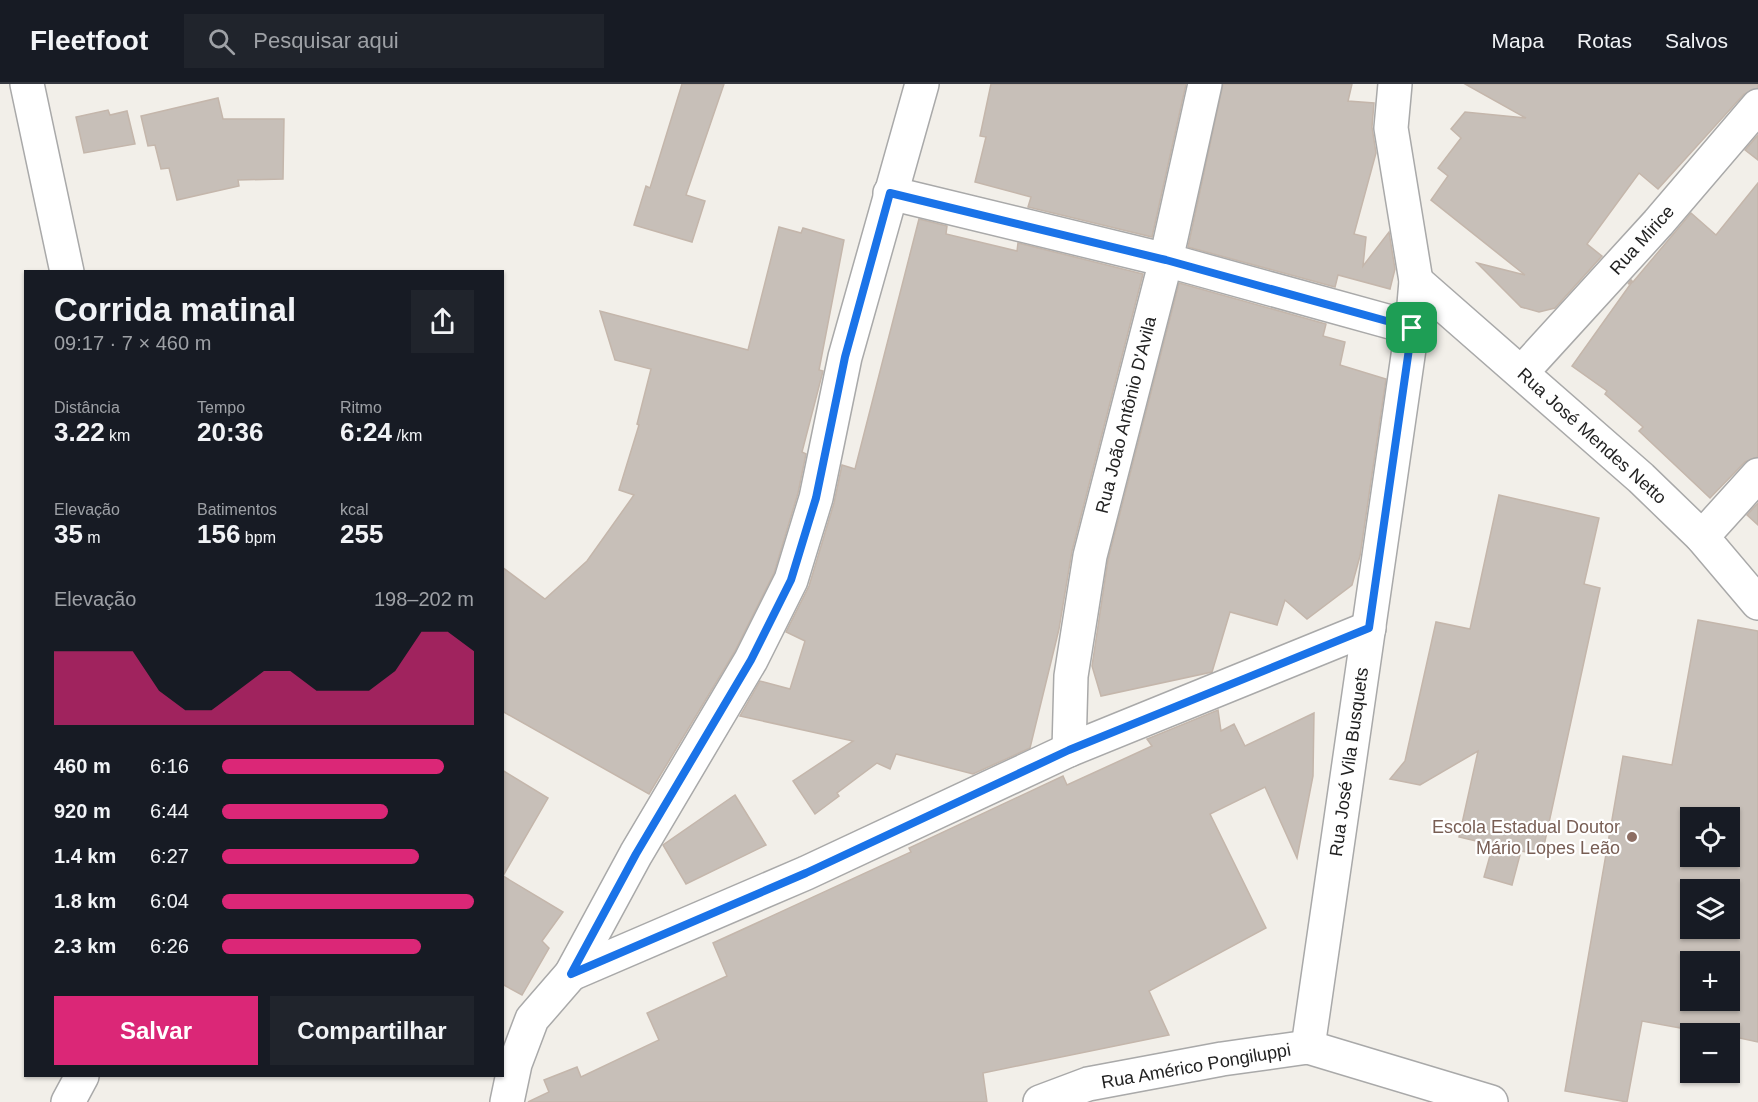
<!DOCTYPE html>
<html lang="pt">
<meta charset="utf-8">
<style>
:root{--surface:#171b24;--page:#20242c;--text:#f1f3f6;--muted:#9ea1a6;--line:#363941;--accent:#db2777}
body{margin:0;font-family:Helvetica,sans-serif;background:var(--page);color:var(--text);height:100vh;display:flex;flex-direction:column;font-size:22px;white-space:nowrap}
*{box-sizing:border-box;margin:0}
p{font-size:20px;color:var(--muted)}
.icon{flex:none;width:33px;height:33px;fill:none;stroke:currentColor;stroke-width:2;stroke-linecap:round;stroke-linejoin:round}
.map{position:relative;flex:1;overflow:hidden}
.sheet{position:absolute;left:24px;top:186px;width:480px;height:807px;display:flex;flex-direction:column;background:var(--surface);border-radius:0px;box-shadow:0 2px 4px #0004}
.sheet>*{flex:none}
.buttons{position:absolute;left:1680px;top:723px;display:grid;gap:12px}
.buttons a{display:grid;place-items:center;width:60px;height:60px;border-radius:0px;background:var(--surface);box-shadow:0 2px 4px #0004;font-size:30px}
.pin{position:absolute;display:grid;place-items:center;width:51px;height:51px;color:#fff;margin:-26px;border-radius:12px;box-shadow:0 3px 9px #0006}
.round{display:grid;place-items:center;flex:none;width:63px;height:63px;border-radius:0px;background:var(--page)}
.headline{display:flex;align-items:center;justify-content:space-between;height:102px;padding:0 30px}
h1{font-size:33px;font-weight:600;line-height:45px}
.figures{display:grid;grid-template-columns:repeat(3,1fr);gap:9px;height:102px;padding:6px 30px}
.figures div{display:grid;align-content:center}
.figures b{font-size:26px;font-weight:600}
.figures small{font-size:16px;font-weight:400}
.figures p{font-size:16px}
.chart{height:168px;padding:12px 30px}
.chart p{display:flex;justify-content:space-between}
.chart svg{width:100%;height:108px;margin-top:6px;fill:var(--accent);opacity:.7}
.cta{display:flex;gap:12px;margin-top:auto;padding:12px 30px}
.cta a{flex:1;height:69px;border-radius:0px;background:var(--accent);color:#fff;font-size:24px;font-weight:600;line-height:69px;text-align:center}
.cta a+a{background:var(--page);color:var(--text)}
ul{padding:0 30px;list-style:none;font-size:20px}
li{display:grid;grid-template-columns:96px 72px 1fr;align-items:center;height:45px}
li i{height:15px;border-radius:8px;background:var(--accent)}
header{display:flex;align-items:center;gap:36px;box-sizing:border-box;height:84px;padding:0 30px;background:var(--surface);border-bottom:2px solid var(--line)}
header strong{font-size:28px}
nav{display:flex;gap:33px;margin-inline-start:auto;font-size:21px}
.search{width:420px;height:54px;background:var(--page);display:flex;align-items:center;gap:15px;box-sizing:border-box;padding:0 21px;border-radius:0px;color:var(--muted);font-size:22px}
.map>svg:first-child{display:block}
.building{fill:#c7bfb8;stroke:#c4b6ab;stroke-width:1.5;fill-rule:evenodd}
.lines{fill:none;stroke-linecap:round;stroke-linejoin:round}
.minor-casing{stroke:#a9a9a9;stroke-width:36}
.minor{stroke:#fff;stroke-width:33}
.route-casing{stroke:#fff;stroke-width:12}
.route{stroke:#1a73e8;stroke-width:8}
.education-dot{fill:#8d6e63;stroke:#fff;stroke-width:2}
.labels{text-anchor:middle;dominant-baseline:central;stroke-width:4.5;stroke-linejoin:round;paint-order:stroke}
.street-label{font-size:18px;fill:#222;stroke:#fff}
.education-label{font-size:18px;fill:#785e54;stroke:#fff;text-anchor:end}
</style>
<header>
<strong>Fleetfoot</strong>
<div class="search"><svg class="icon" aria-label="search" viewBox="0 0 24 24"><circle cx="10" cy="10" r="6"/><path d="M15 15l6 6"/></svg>Pesquisar aqui</div>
<nav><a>Mapa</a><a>Rotas</a><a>Salvos</a></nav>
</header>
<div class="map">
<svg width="1758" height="1018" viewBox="0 0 1758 1018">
<rect width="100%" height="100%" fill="#f2efe9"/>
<g class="building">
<polygon points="682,0 724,0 686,111 705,117 692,158 634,141 646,102 650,104"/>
<polygon points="991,0 1186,0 1152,153 1028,123 1031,113 975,98 986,53 980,52"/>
<polygon points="1223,0 1352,0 1348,17 1374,19 1372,43 1376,69 1354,150 1366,153 1363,182 1389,148 1395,185 1390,205 1338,191 1335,203 1188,163"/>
<polygon points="1465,0 1758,0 1758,4 1744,10 1658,105 1639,89 1587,160 1602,172 1555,224 1539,228 1521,223 1477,179 1525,191 1431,116 1448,92 1438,84 1461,54 1451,45 1465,28 1526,34"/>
<polygon points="218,14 223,35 284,35 283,95 238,96 239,102 177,116 169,84 161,85 155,61 148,62 141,32"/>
<polygon points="108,26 110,31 127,27 135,60 84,69 76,33"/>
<polygon points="1758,51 1758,76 1745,66"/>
<polygon points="1758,99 1758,373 1745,378 1710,414 1639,347 1643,343 1605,310 1607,307 1572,282 1632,198 1628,200 1631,196 1633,198 1691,129 1716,151"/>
<polygon points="919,135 947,142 946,150 1017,167 1018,159 1143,190 1072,467 1059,545 1030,664 973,690 896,670 890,685 877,679 837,709 839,712 815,730 793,697 853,657 740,632 760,597 790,605 805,557 786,548 809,502 834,419 842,381 855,385"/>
<polygon points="779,143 801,149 803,144 844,156 819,286 823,287 802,368 806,370 798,409 774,489 735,567 649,710 502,627 502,483 545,515 587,477 634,411 619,406 639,341 637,340 651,285 615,276 600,227 748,266"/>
<polygon points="1179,199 1326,240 1323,252 1345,258 1340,281 1386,295 1360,472 1352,501 1307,535 1285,516 1277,541 1230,528 1212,588 1101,612 1092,582 1108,476"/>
<polygon points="1499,411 1599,434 1584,500 1600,504 1542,771 1521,767 1512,801 1484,793 1493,761 1459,753 1478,667 1420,701 1390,695 1405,677 1436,538 1470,545"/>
<polygon points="1758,419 1758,441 1747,431"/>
<path d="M1698,536L1758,547V958L1730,952V950H1713L1642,937L1627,1018L1565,1007L1623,672L1672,681ZM1690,734H1730V772H1690ZM1690,806H1730V844H1690ZM1690,878H1730V916H1690Z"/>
<polygon points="1218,626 1221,647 1234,640 1245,662 1314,629 1313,692 1297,774 1265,703 1210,730 1266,844 1149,907 1169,951 983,989 987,1018 528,1018 549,1008 544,996 577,983 581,993 659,956 647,929 727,892 713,859 911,768 909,764 1063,692 1067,701 1152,662 1147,655"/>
<polygon points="502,686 548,714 503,792 563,828 542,857 549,864 522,911 502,900"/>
<polygon points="735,711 766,761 686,800 663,761"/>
</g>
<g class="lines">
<g class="minor-casing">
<g id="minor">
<polyline points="27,0 67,188"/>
<polyline points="890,109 1166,176 1412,244"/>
<polyline points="1416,197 1641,394 1702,453 1758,519"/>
<polyline points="1522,288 1658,139 1758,22"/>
<polyline points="1702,453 1758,391"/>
<polyline points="1069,666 1071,592 1090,472 1166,176 1205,0"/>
<polyline points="571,890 806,789 1069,666 1369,544"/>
<polyline points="1308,963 1412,244 1416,197 1391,44 1395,0"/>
<polyline points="68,1018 82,992"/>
<polyline points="507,1018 515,980 532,935 571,890 636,770 751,576 791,496 816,414 845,273 922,0"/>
<polyline points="1040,1018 1088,1000 1222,975 1308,963 1491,1018"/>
</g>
</g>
<use href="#minor" class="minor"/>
</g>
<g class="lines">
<g class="route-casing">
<polygon id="route" points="890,109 1166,176 1412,244 1369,544 1069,666 806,789 571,890 636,770 751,576 791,496 816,414 845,273"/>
</g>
<use href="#route" class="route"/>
</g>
<circle class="education-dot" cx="1632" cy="753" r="6"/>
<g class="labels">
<g class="street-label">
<text transform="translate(1642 156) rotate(-48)">Rua Mirice</text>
<text transform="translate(1126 331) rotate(-76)">Rua João Antônio D'Avila</text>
<text transform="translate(1592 352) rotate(42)">Rua José Mendes Netto</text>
<text transform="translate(1349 678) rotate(-82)">Rua José Vila Busquets</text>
<text transform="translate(1196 982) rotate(-10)">Rua Américo Pongiluppi</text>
</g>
<g class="education-label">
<text x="1620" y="743">Escola Estadual Doutor<tspan x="1620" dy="21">Mário Lopes Leão</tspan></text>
</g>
</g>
</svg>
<div class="buttons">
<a><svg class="icon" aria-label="locate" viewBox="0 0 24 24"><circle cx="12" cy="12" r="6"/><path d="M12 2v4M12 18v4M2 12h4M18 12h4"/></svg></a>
<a><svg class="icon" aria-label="layers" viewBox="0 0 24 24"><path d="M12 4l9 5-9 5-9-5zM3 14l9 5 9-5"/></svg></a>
<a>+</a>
<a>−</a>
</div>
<div class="pin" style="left:1412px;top:244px;background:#1e9e55"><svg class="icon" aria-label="arrive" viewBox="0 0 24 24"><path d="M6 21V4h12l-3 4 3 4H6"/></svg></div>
<section class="sheet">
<div class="headline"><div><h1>Corrida matinal</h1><p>09:17 · 7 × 460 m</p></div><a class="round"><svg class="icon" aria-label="share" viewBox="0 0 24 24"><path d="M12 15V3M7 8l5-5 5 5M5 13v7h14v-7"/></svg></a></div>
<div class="figures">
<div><p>Distância</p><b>3.22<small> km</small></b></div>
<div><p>Tempo</p><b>20:36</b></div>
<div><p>Ritmo</p><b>6:24<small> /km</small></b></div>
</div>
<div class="figures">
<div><p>Elevação</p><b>35<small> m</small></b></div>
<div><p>Batimentos</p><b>156<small> bpm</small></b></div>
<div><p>kcal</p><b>255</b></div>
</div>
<div class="chart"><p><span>Elevação</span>198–202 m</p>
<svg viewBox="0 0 160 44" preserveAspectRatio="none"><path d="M0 44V14L10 14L20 14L30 14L40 30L50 38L60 38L70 30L80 22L90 22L100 30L110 30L120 30L130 22L140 6L150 6L160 14V44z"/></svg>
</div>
<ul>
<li><b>460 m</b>6:16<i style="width:88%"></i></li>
<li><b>920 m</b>6:44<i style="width:66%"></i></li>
<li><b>1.4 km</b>6:27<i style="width:78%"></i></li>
<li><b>1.8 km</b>6:04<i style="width:100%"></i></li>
<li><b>2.3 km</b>6:26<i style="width:79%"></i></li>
</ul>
<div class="cta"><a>Salvar</a><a>Compartilhar</a></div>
</section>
</div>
